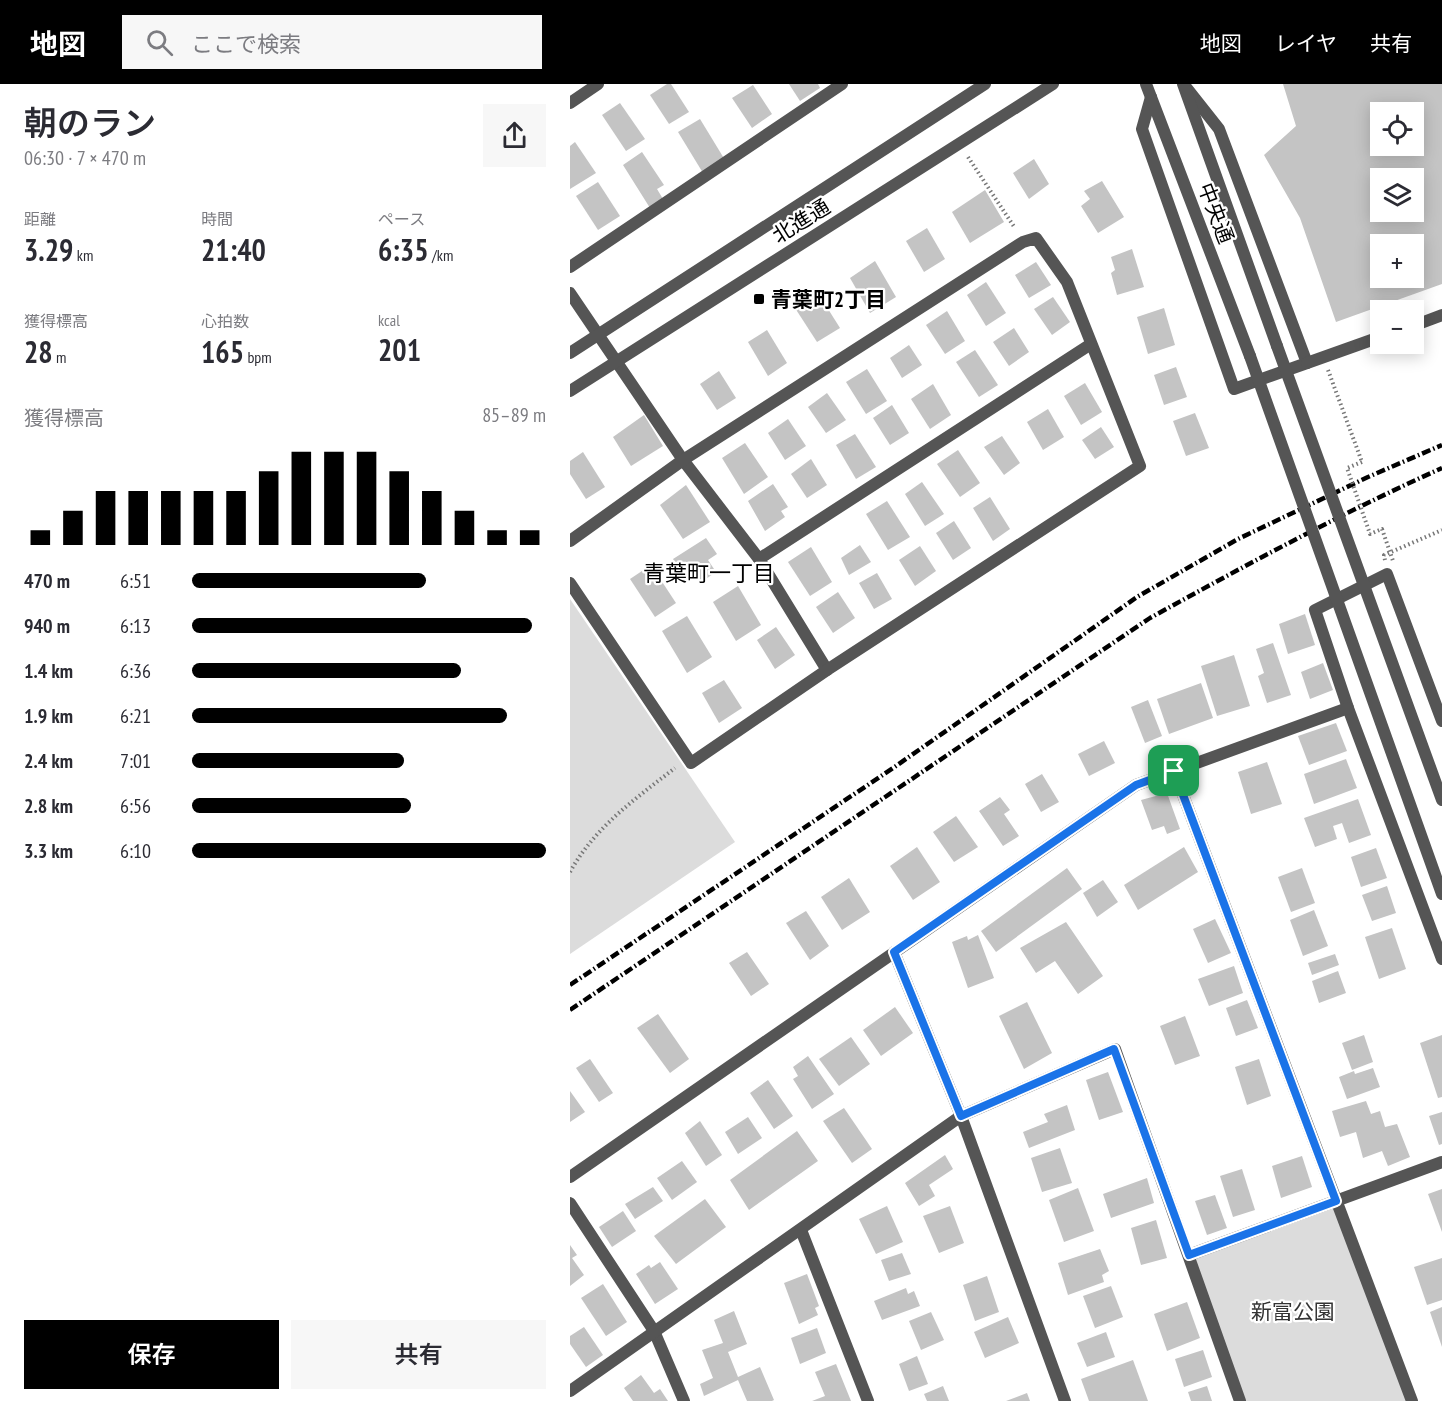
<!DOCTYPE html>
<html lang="ja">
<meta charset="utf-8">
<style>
:root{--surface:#fff;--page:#f7f7f7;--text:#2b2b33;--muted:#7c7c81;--accent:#000}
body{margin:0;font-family:"PT Sans Narrow","Noto Sans JP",sans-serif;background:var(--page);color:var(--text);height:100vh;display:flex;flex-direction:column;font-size:22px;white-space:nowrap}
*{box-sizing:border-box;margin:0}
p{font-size:20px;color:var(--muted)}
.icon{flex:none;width:33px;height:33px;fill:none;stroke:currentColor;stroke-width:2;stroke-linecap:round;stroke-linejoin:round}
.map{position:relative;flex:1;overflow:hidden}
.details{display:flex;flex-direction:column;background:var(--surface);width:570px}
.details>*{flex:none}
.fabs{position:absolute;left:800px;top:18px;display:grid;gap:12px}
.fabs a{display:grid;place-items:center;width:54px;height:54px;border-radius:0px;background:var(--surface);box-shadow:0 3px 15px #0003;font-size:30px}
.pin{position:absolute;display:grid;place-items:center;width:51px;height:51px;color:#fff;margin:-26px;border-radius:12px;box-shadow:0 3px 9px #0006}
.round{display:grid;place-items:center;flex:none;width:63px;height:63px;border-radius:0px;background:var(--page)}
.overview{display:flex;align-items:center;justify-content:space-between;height:102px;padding:0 24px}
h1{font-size:33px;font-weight:600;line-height:45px}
.figures{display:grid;grid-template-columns:repeat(3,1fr);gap:9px;height:102px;padding:6px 24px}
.figures div{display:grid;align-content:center}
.figures b{font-size:30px;font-weight:600}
.figures small{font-size:16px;font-weight:400}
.figures p{font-size:16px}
.chart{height:168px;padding:12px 24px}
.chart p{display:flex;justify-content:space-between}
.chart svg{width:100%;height:108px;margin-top:6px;stroke:var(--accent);stroke-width:6}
.action{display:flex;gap:12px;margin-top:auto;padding:12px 24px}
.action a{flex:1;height:69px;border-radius:0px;background:var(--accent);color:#fff;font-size:24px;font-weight:600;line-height:69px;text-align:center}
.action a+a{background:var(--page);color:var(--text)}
ul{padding:0 24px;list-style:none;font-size:20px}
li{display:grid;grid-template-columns:96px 72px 1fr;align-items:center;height:45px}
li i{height:15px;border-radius:8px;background:var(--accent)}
header{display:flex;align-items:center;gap:36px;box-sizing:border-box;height:84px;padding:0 30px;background:var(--accent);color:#fff}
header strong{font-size:28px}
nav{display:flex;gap:33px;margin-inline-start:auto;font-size:21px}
.search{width:420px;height:54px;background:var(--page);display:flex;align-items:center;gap:15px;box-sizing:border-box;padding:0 21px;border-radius:0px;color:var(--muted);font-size:22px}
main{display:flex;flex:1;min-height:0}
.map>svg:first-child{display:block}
.green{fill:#dcdcdc}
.building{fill:#c4c4c4;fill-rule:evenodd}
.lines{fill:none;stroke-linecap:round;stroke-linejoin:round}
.path{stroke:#777;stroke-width:4;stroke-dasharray:1.5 3;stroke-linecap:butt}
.minor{stroke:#555;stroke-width:12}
.tertiary{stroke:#555;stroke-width:12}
.rail{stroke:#000;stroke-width:4.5;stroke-dasharray:9 3 1.5 3;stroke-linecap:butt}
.path-bridge{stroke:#777;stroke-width:4;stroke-dasharray:1.5 3;stroke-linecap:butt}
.tertiary-bridge{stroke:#555;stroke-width:12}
.route-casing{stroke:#fff;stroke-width:12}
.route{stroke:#1a73e8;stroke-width:8}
.poi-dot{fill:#000;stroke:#fff;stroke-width:2}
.labels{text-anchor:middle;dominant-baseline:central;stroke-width:4.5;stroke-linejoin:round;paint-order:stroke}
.street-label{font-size:21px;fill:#000;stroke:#fff}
.poi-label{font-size:21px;font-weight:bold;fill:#000;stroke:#fff;text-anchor:start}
.park-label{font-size:21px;fill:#333;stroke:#fff}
.neighbourhood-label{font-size:22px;fill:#000;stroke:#fff}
</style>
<header>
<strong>地図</strong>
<div class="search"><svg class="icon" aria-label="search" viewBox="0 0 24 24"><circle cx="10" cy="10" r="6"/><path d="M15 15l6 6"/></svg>ここで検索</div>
<nav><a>地図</a><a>レイヤ</a><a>共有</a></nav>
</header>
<main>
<section class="details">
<div class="overview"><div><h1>朝のラン</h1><p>06:30 · 7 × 470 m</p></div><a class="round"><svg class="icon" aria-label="share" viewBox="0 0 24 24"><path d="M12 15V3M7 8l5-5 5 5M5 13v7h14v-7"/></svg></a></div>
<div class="figures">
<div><p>距離</p><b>3.29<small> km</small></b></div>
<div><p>時間</p><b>21:40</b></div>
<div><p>ペース</p><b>6:35<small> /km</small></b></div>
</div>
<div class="figures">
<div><p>獲得標高</p><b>28<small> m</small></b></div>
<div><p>心拍数</p><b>165<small> bpm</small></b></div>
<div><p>kcal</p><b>201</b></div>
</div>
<div class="chart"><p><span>獲得標高</span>85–89 m</p>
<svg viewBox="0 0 160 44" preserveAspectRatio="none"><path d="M5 44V38M15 44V30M25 44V22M35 44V22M45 44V22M55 44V22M65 44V22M75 44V14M85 44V6M95 44V6M105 44V6M115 44V14M125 44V22M135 44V30M145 44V38M155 44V38"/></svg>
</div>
<ul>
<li><b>470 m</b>6:51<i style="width:66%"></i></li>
<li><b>940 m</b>6:13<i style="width:96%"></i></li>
<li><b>1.4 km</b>6:36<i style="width:76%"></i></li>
<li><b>1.9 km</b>6:21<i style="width:89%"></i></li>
<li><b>2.4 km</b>7:01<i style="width:60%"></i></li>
<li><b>2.8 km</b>6:56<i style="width:62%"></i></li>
<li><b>3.3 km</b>6:10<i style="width:100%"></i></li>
</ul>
<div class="action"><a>保存</a><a>共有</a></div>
</section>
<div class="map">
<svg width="872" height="1317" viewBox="0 0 872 1317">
<rect width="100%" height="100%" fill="#fff"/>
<g class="green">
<polygon points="0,515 165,758 0,870"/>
<polygon points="766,1117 842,1317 670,1317 619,1171"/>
</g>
<g class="building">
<polygon points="97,0 101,0 119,28 99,40 80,11"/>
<polygon points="219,0 248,0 250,4 230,17"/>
<path d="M713,0H872V200L766,238L730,134L694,71L726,42ZM810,28H843V62H810ZM810,94H843V128H810ZM810,160H843V194H810Z"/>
<polygon points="183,1 202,30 182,44 162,14"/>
<polygon points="50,19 75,55 56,67 32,31"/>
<polygon points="130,35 155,76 133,89 108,48"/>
<polygon points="5,58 26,89 0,105 0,62"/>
<polygon points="72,68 94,101 87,105 93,115 80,124 53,81"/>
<polygon points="464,75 479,100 459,115 443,89"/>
<polygon points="532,97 554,133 528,149 511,122 520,115 514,107"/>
<polygon points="28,98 50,132 28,146 6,112"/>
<polygon points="415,106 434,138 400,159 382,128"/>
<polygon points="357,144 375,175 354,188 336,157"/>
<polygon points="562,165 574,203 547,211 541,189 545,186 541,173"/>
<polygon points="305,177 326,213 300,229 280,194"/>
<polygon points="466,178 481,201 459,214 445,191"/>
<polygon points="416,198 436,229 416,242 397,211"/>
<polygon points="248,209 270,244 247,258 225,224"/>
<polygon points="483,213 500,238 482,251 464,225"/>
<polygon points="594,224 605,261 578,270 567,233"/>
<polygon points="377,227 395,257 375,270 356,241"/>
<polygon points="444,244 459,268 439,282 423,258"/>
<polygon points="197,246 217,279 198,292 178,258"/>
<polygon points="339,261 352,281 332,294 320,274"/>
<polygon points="405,266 428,301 409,313 386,278"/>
<polygon points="606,283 617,313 594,321 584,291"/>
<polygon points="297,285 317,317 296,330 276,298"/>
<polygon points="149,287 166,314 147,326 130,300"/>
<polygon points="515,299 532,328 511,341 494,312"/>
<polygon points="363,300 381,331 360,345 341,315"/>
<polygon points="257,309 276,336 256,349 238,323"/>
<polygon points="322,321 339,349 320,361 303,334"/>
<polygon points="478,325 494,353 473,366 457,338"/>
<polygon points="625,329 639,364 616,372 603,337"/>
<polygon points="74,331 93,362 61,382 43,353"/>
<polygon points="218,335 236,362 215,376 198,349"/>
<polygon points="531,343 544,363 525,375 512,356"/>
<polygon points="285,350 306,383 286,395 266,361"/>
<polygon points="432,352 450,379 434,391 414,363"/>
<polygon points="175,359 198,393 174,410 152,374"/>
<polygon points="388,366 410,399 390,413 367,380"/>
<polygon points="13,368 35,403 16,415 0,390 0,377"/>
<polygon points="241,375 257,401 237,414 221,390"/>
<polygon points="352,398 374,430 355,442 335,410"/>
<polygon points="203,400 218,423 211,427 215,433 195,447 178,417"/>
<polygon points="116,401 140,438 113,455 90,421"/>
<polygon points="420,413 440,445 423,457 403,424"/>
<polygon points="317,417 340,453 318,466 296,430"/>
<polygon points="384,437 401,464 383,476 366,449"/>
<polygon points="136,454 147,470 138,476 146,488 130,499 120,484 112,490 103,475"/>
<polygon points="290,461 301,478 279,491 271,474"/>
<polygon points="350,462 366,487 345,502 329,476"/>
<polygon points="241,463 262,498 240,512 218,478"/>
<polygon points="81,481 106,519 85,533 60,495"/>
<polygon points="307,489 322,515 304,525 289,499"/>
<polygon points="168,502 191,541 166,557 143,518"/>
<polygon points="268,508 285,534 263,549 246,523"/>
<polygon points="735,530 745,561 718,570 709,540"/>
<polygon points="117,532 142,573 117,589 92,547"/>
<polygon points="206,543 225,571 205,585 187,556"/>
<polygon points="703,559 721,611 697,619 688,592 694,589 686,565"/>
<polygon points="664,571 680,622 647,632 631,582"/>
<polygon points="753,579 763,606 740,615 731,588"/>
<polygon points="154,596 172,624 149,639 132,609"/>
<polygon points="631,599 643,634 599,650 587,615"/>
<polygon points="578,616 592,652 575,659 561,623"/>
<polygon points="766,639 777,667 739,681 728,652"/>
<polygon points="534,657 545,679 519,692 508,670"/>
<polygon points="776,675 787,704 744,720 734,690"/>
<polygon points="697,678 712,720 681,730 668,688"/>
<polygon points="472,690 489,718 471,728 455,700"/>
<polygon points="597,709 610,745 597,750 594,742 582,746 571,716"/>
<polygon points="430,713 440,726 434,730 449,752 433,762 409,727"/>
<polygon points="788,715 801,751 779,759 772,739 763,742 767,755 745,763 734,734"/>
<polygon points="386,732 408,763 384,778 363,748"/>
<polygon points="347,763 370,798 343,816 320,782"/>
<polygon points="614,763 628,788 568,826 554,801"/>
<polygon points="806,764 817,794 791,803 781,773"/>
<polygon points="497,784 512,805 426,868 411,847"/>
<polygon points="732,784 745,819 721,828 708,793"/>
<polygon points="279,794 300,828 272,846 251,813"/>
<polygon points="533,796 548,818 527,833 513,809"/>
<polygon points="817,802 826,829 802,837 792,811"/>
<polygon points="744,826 758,862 733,872 720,836"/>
<polygon points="236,827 259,862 240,876 216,839"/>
<polygon points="645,835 661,869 638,879 623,845"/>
<polygon points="496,838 533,892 508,910 485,877 466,889 450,864"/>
<polygon points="822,844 836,885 809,895 795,853"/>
<polygon points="408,851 424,894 398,904 382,858 397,852 398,856"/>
<polygon points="177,868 199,900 181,912 159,879"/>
<polygon points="765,870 769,881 742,891 738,879"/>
<polygon points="664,882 673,909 639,922 628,895"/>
<polygon points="768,887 776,909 749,919 742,897"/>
<polygon points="677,916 688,944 666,952 656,924"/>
<polygon points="457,918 482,969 454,985 429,932"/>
<polygon points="325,923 343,949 311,972 293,946"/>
<polygon points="88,930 119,975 100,989 67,944"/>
<polygon points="615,932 630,972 605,981 590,942"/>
<polygon points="794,951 803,978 782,986 772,959"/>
<polygon points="872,951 872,1013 868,1014 850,959"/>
<polygon points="281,953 300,980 269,1002 249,975"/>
<polygon points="238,972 264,1010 242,1025 223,995 228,992 223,983"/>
<polygon points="20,975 43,1009 29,1018 6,984"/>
<polygon points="689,975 701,1012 677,1021 665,983"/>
<polygon points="803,984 810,1003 777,1015 769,993 784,987 785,990"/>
<polygon points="538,988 553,1028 529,1036 516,996"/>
<polygon points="198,996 223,1032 204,1045 180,1009"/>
<polygon points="0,1007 15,1028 0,1038"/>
<polygon points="796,1017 801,1030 810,1027 815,1043 827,1040 840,1073 818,1082 812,1067 793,1074 786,1048 770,1053 762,1027"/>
<polygon points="497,1021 505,1046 459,1064 453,1048 478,1038 474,1030"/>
<polygon points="274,1024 302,1065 282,1079 253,1037"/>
<polygon points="872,1028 872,1060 869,1061 859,1032"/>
<polygon points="178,1033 192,1054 168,1070 155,1048"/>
<polygon points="130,1037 152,1071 136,1082 115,1049"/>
<polygon points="227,1047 248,1077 179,1126 160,1096"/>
<polygon points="490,1064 502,1099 472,1108 461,1074"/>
<polygon points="375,1071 383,1085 359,1101 365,1112 349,1122 335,1099"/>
<polygon points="732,1072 742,1103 711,1114 702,1082"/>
<polygon points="112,1077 127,1098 102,1116 87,1094"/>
<polygon points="672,1085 685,1126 663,1133 650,1092"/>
<polygon points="577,1094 584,1119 541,1134 533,1110"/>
<polygon points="83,1103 93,1117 65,1135 55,1120"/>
<polygon points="508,1104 524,1147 494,1158 479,1116"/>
<polygon points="872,1105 872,1148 858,1110"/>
<polygon points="645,1111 657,1144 637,1151 625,1117"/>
<polygon points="135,1115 156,1143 106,1180 84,1152"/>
<polygon points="317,1122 333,1158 306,1170 289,1135"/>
<polygon points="380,1122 394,1159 369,1169 353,1132"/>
<polygon points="53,1127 66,1147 42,1163 29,1143"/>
<polygon points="586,1136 597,1174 571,1181 561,1144"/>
<polygon points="0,1161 7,1171 2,1174 14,1191 0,1202"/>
<polygon points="530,1165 539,1187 532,1191 534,1198 498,1211 488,1179"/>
<polygon points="332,1169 341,1190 319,1197 311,1176"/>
<polygon points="872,1174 872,1216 857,1221 844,1183"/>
<polygon points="90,1178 108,1205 85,1220 66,1190 79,1181 81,1184"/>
<polygon points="237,1190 249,1222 245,1224 248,1231 229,1240 214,1199"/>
<polygon points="417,1192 429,1228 405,1237 393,1201"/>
<polygon points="33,1200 57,1238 36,1252 11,1214"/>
<polygon points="541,1202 553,1233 525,1244 513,1212"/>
<polygon points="336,1204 338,1210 344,1207 350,1222 312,1236 304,1217"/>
<polygon points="617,1218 630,1254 597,1267 584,1230"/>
<polygon points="872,1223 872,1263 860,1228"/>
<polygon points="164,1227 177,1260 158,1268 168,1293 190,1283 204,1316 202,1317 177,1317 168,1296 134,1312 130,1300 143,1294 132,1266 153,1259 144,1236"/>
<polygon points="361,1228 374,1256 351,1266 339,1237"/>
<polygon points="438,1233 449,1259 415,1274 404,1248"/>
<polygon points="14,1243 33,1271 16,1283 0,1260 0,1252"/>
<polygon points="247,1244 256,1269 230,1280 221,1254"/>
<polygon points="536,1248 545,1273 517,1283 507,1259"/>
<polygon points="633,1266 642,1293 614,1303 605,1275"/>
<polygon points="347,1272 358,1300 339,1307 329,1280"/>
<polygon points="563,1276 578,1317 519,1317 511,1295"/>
<polygon points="266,1280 281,1317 242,1317 255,1312 245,1288"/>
<polygon points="71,1291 84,1309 90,1305 98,1317 63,1317 54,1304"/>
<polygon points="373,1302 379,1317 357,1317 354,1310"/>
<polygon points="637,1302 642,1317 621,1317 618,1308"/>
<polygon points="457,1309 460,1317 436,1317"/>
</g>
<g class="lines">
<g class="path">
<polyline points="398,73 445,144"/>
<polyline points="758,286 792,378"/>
<polyline points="815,476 814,471 872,446"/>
<path d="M0,788C25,743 65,715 105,684"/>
</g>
<g class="minor">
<polyline points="581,13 572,45 664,305 737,279 649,45 615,2"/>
<polyline points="0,19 28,0"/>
<polyline points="0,183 272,0"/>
<polyline points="0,209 113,376 189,475 257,586"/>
<polyline points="843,242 872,231"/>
<polyline points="737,279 810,253"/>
<polyline points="0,457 113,376 453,158 466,154 497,198 570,382 257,586 121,679 0,499"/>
<polyline points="189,475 521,260"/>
<polyline points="872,637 817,490 745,526 778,624 872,875"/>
<polyline points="604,687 842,1317"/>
<polyline points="324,868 391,1032 495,1317"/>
<polyline points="0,1093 566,701 778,624"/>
<polyline points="0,1119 84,1247 114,1317"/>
<polyline points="231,1146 298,1317"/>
<polyline points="619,1171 872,1078"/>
<polyline points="0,1307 391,1032 545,965 670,1317"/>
</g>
<g class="tertiary">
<polyline points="576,0 680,272"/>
<polyline points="613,0 707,262"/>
<polyline points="0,269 415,0"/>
<polyline points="0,307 483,0"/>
</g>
<g class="rail">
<polyline points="0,901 326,682 567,513 668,455 798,393 872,361"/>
<path d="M0,926L580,534C676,481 772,429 872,384"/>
</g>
<polyline class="path-bridge" points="792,378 777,384 800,450 812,445 823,477"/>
<g class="tertiary-bridge">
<polyline points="707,262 872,716"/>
<polyline points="680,272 872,810"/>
</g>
</g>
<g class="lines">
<g class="route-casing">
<polygon id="route" points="604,687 766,1117 619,1171 544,965 391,1032 324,868 566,701"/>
</g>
<use href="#route" class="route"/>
</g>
<rect class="poi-dot" x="183" y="209" width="12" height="12" rx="3"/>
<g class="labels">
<g class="street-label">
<text transform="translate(646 129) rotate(69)">中央通</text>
<text transform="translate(231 137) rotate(-32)">北進通</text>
</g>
<g class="poi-label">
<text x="201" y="215">青葉町2丁目</text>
</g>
<g class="park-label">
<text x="723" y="1227">新富公園</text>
</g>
<g class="neighbourhood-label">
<text x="139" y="489">青葉町一丁目</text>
</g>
</g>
</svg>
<div class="fabs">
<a><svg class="icon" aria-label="locate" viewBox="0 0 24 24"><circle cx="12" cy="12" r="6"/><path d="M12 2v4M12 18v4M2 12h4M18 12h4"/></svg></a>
<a><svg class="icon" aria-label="layers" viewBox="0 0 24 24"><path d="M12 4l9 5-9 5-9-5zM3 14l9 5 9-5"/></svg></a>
<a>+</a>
<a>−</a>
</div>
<div class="pin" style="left:604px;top:687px;background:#1e9e55"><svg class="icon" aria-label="arrive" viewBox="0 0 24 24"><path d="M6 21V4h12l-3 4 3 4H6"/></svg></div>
</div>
</main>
